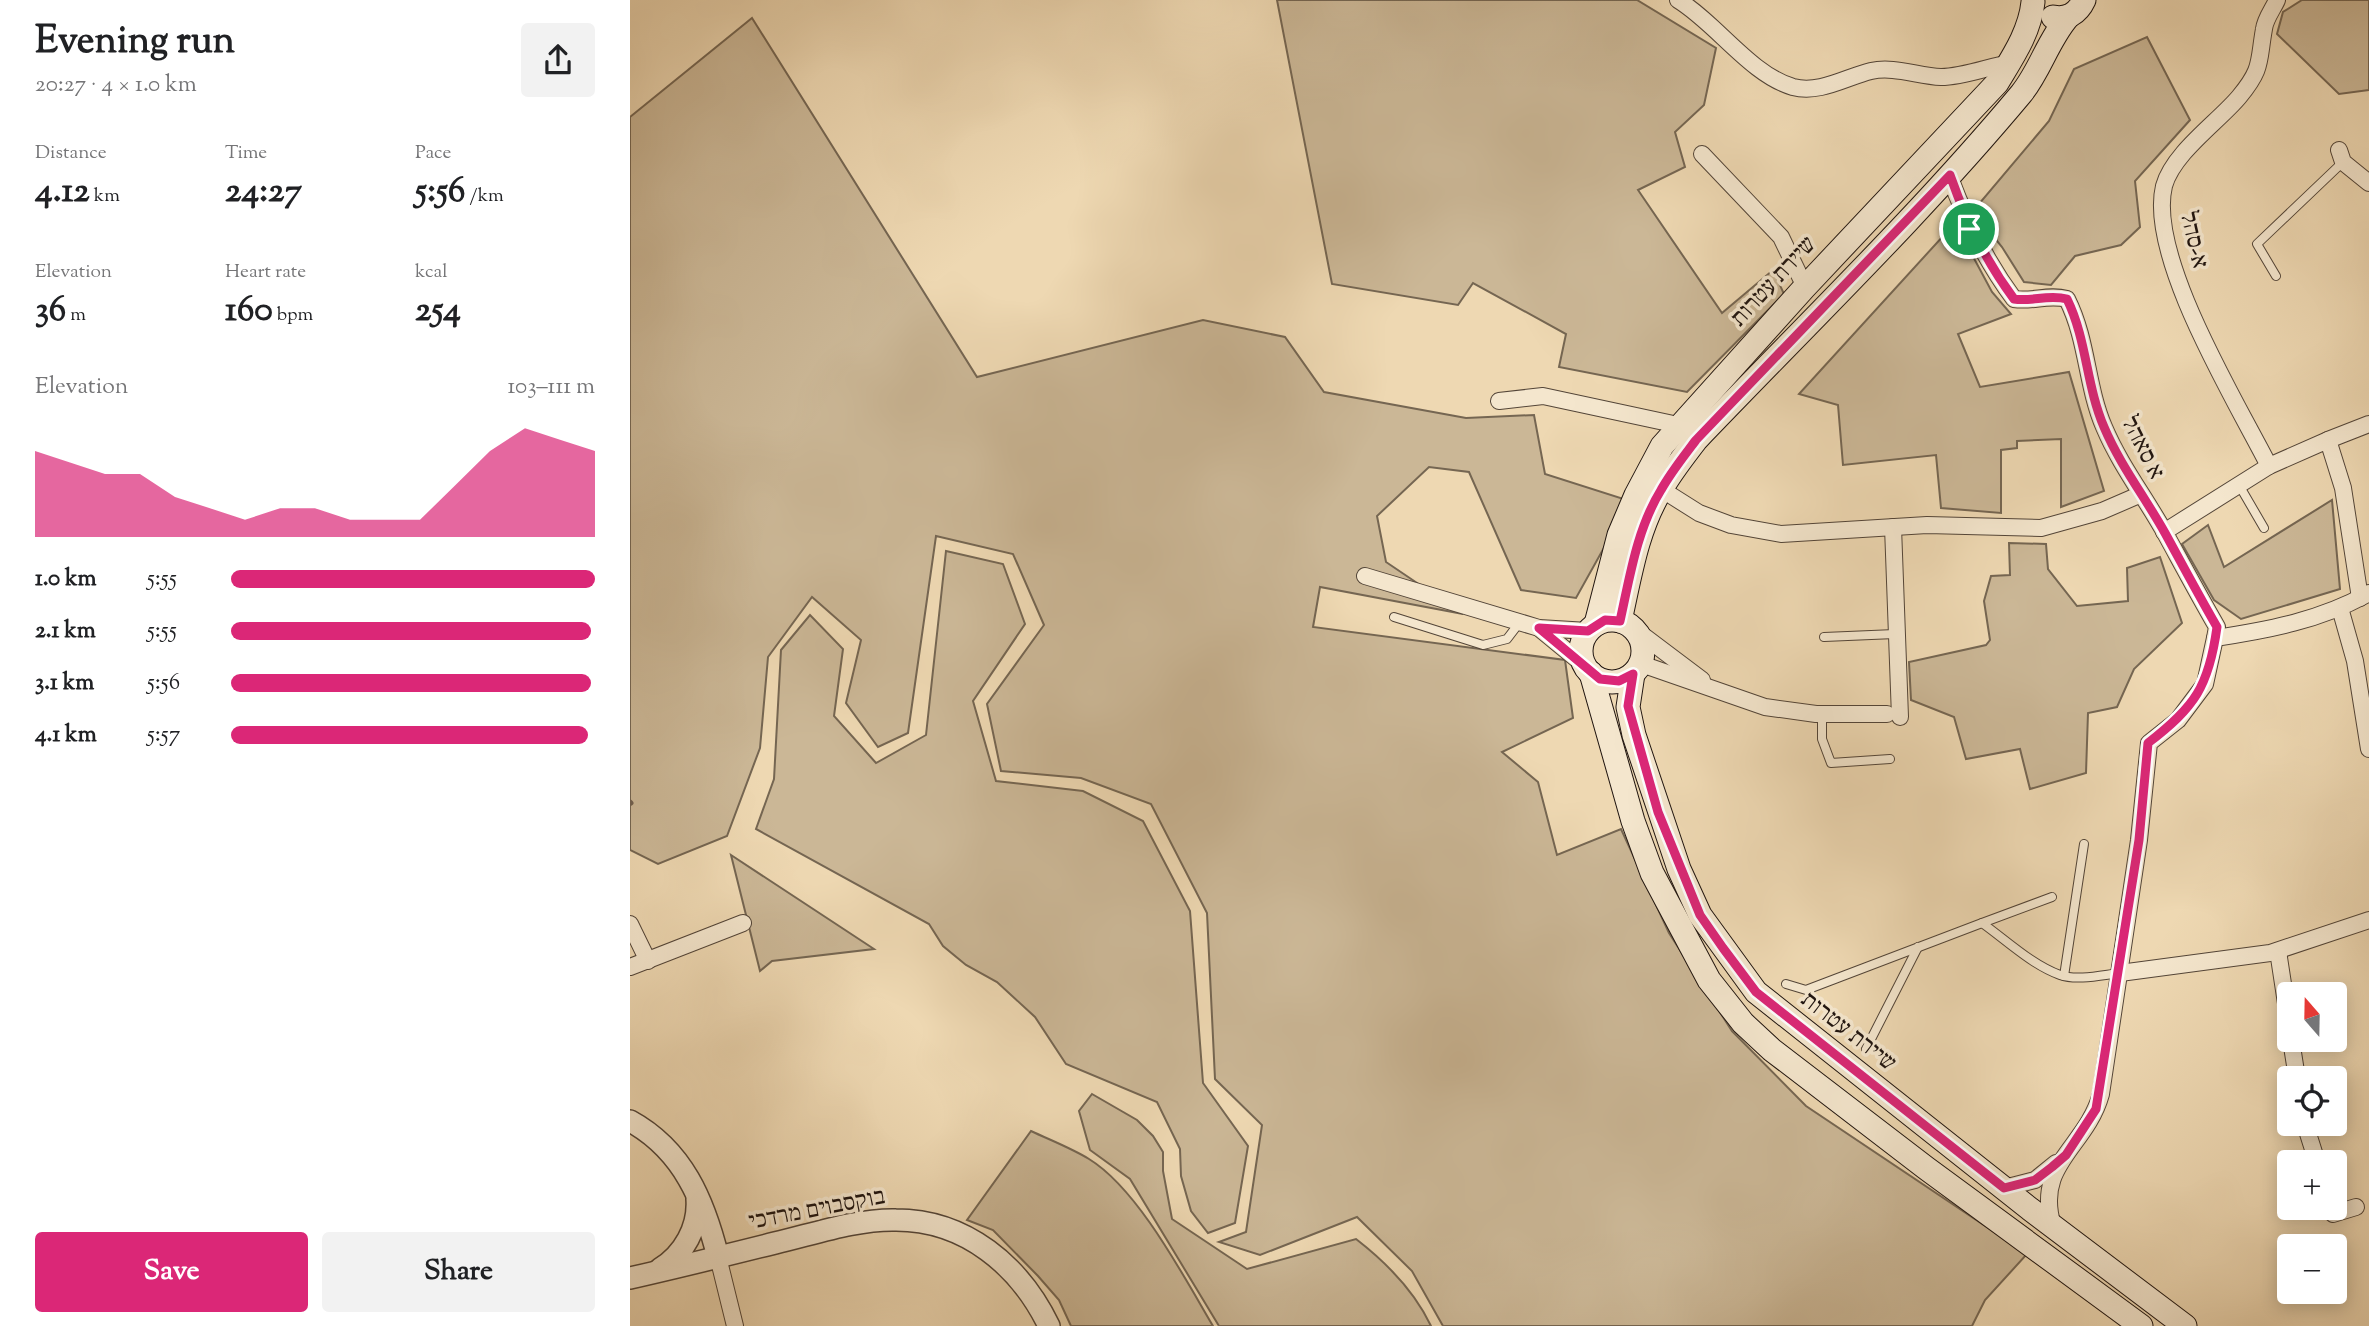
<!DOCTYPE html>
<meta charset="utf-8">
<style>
:root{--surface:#fff;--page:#f2f2f2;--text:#202124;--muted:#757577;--accent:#db2777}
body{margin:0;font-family:"Sorts Mill Goudy","Frank Ruhl Libre",serif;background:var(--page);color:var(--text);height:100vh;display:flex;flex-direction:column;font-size:26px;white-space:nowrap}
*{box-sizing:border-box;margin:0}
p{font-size:23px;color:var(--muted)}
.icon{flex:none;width:38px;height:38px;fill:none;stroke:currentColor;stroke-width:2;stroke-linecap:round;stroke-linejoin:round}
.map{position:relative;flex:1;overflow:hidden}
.panel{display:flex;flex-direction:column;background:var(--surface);width:630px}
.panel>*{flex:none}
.needle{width:46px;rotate:340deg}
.controls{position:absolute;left:1647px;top:982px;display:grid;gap:14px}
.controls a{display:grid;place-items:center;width:70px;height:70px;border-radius:7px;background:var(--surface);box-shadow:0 4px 18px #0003;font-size:35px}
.pin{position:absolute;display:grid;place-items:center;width:60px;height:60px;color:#fff;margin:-30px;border:4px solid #fff;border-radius:50%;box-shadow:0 2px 7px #0007}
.round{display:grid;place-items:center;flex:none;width:74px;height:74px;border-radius:7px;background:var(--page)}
.headline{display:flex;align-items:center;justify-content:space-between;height:119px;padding:0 35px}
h1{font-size:38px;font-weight:700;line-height:52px}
.figures{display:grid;grid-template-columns:repeat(3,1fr);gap:10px;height:119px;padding:7px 35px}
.figures div{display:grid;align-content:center}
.figures b{font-size:35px;font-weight:700}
.figures small{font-size:19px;font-weight:400}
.figures p{font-size:19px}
.chart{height:196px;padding:14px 35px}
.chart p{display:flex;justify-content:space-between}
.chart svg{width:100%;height:126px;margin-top:7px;fill:var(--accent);opacity:.7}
.primary-button{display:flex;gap:14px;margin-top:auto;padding:14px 35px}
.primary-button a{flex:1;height:80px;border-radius:7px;background:var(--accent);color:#fff;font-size:28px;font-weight:700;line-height:80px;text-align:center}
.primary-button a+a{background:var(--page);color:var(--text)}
ul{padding:0 35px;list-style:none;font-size:23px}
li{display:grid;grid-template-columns:112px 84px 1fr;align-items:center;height:52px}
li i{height:18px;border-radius:9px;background:var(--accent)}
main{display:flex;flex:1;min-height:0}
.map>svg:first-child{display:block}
.green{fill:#cbb796;stroke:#756652;stroke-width:2}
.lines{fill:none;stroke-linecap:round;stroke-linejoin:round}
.stream{stroke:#716150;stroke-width:5}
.service-casing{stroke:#534538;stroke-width:10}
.minor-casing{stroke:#534538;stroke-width:18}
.tertiary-casing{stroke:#534538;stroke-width:24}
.secondary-casing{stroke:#1f140f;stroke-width:25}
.service{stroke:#f4e6cd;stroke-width:8}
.minor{stroke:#f4e6cd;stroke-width:16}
.tertiary{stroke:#f4e6cd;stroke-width:21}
.secondary{stroke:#f4e6cd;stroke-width:23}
.route-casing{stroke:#fff;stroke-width:14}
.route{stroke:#db2777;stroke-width:9}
.labels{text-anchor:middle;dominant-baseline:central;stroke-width:7;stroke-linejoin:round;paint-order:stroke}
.street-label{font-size:24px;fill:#1f140f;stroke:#f4e6cd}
</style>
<main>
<section class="panel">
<div class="headline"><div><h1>Evening run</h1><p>20:27 · 4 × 1.0 km</p></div><a class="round"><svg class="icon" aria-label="share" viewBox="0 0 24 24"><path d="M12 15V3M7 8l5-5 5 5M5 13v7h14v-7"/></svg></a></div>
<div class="figures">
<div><p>Distance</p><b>4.12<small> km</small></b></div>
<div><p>Time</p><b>24:27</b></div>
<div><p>Pace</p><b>5:56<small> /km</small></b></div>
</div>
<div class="figures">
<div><p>Elevation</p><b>36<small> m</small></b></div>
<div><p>Heart rate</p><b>160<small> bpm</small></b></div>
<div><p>kcal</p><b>254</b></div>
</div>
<div class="chart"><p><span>Elevation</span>103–111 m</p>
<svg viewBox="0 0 160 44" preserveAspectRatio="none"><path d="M0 44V14L10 18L20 22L30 22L40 30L50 34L60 38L70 34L80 34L90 38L100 38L110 38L120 26L130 14L140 6L150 10L160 14V44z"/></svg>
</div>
<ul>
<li><b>1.0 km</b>5:55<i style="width:100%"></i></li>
<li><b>2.1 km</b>5:55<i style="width:99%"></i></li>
<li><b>3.1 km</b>5:56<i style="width:99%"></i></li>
<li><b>4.1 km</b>5:57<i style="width:98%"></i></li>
</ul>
<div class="primary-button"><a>Save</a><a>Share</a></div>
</section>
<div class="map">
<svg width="1739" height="1326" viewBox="0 0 1739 1326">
<rect width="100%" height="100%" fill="#eed8b2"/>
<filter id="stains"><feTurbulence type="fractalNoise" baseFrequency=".00286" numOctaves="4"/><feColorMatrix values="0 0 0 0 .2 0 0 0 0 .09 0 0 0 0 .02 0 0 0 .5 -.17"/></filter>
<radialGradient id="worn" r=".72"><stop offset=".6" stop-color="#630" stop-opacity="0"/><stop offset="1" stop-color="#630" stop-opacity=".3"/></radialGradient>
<g class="green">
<polygon points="647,0 1007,0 1086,48 1074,105 1045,132 1055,167 1008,190 1092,313 1143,270 1154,294 1057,392 929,367 936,334 843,283 828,305 702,284"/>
<polygon points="1672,0 1739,0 1739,90 1709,94 1647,34 1653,12"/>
<polygon points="122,18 347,377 573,320 655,337 694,392 836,418 904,415 915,474 1000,501 946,598 891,590 839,472 799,467 747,516 756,562 833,614 690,587 683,627 935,660 943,718 872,752 908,782 927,855 991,829 1039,933 1102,1031 1176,1106 1397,1254 1355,1300 1342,1326 813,1326 782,1271 727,1217 630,1255 589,1242 616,1232 632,1125 585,1079 577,913 521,804 451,778 371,771 357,704 414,625 383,554 306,536 278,733 248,747 216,703 231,640 182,597 138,657 130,748 97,836 28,864 0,850 0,117"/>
<polygon points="1517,37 1560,120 1505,181 1510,227 1491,245 1445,256 1421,285 1394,282 1372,247 1343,211 1419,121 1444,69"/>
<polygon points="1325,223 1362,292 1381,314 1328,334 1350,387 1439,372 1474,491 1431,507 1431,439 1387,441 1387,448 1371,450 1371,513 1311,508 1306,455 1213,465 1208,405 1169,394"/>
<polygon points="1702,500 1710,589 1611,619 1584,600 1552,544 1578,525 1594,567"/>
<polygon points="1379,543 1416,544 1418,569 1447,606 1498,601 1497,568 1530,557 1552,623 1504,669 1487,707 1458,713 1456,773 1400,789 1390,749 1336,759 1324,717 1281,700 1279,662 1356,645 1360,640 1354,601 1361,576 1380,575"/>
<polygon points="316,551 373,564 395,624 343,701 366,781 453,791 513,821 560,911 573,1083 618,1146 605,1223 578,1233 561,1211 551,1176 550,1149 527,1102 436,1064 405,1017 367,982 336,965 313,946 299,924 126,829 144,779 151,650 180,615 213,649 204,716 246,763 296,735"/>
<polygon points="101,855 244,949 142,961 130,971"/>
<path d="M462,1094L507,1120L523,1136L533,1152V1171L542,1219L617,1269L726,1239C757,1263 784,1290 801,1326H589L500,1179L460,1150L449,1111Z"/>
<path d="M401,1131C420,1140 441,1148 459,1159C508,1189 554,1277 583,1326H441L429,1300L408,1276L363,1230L337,1220Z"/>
</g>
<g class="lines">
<polyline class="stream" points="0,802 1,803"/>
<g class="service-casing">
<g id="service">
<polyline points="1646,276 1627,244 1713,162"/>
<polyline points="1609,485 1634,528"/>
<polyline points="764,617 853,645 877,639 890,622"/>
<polyline points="1194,637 1265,634"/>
<polyline points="1192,714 1192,739 1201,763 1260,759"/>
<polyline points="1352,923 1422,897"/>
<polyline points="1434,976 1454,844"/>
<path d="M1156,984L1176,990L1352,923C1376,940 1402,965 1430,975C1447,981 1472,975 1490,973"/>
<polyline points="1236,1049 1288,947"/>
</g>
</g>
<g class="minor-casing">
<g id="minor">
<path d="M1048,0C1086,23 1121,75 1163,87C1190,94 1216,77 1241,71C1264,66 1288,76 1311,77C1332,77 1358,67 1379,63"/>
<polyline points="1709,150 1713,162 1739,183"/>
<polyline points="1072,154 1151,237 1175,287"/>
<path d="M1319,175C1336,221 1355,260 1384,299C1403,302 1418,294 1437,299C1458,341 1456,385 1474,427C1490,465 1515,497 1535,533C1552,564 1569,596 1587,627L1585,638C1639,630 1691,620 1739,593"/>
<polyline points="869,401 913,396 1048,425"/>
<polyline points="1698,440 1739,424"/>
<path d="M1639,466C1606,401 1517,256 1534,186C1543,153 1588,122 1609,97C1633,68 1628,62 1634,29C1635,19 1643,9 1647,0"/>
<polyline points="1031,489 1069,513 1101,525 1151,534 1297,525 1411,528 1472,511 1509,495"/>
<polyline points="1263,527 1270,717"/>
<polyline points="1534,532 1639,466 1698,440 1713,488 1730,598"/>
<polyline points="735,576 909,628 958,631"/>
<polyline points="1710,608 1725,661 1739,749"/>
<polyline points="909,628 954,665"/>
<polyline points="1007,631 1072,680"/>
<polyline points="1008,667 1017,666 1135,707 1186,714 1257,714"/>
<polyline points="0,924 18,961"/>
<polyline points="1648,951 1659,1023"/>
<polyline points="0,967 113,923"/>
<polyline points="1490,973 1640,953 1739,920"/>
<polyline points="1661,1040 1667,1078"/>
<polyline points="1675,1124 1687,1162"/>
<polyline points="1374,1188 1405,1180 1426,1163"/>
<polyline points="1701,1208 1703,1214 1726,1207"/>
<path d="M1423,1226C1404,1164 1456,1148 1471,1094L1509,840L1519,743L1548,720L1575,684L1585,638"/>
<polyline points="88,1257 105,1326"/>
</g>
</g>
<g class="tertiary-casing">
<g id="tertiary">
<path d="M0,1121C53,1150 74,1201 88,1257"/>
<path d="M30,1269C54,1254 69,1227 67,1199"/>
<path d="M0,1278C49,1267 97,1255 145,1243C184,1234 226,1219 266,1220C336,1220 390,1266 419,1326"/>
</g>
</g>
<g class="secondary-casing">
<g id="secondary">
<path d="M1423,17C1437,20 1448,13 1454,0"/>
<circle cx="982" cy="651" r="31"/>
<path d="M990,621C1000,576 1007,529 1031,490C1041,472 1054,456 1066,440C1175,326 1290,215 1391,94C1410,71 1418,40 1438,17"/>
<path d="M966,624L989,535L1006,495L1032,446L1175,287L1367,83C1382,58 1400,32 1403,2"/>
<polyline points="961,673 1003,821 1022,873 1079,980 1113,1023 1142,1050 1296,1168 1511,1326"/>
<polyline points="1003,674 998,707 1004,735 1049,869 1070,915 1126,992 1400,1209 1555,1326"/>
</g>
</g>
<use href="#service" class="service"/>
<use href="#minor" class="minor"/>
<use href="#tertiary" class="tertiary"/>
<use href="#secondary" class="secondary"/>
</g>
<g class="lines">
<g class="route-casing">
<path id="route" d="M1320,175C1336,221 1355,260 1384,299C1402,302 1418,294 1437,299C1457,340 1456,385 1474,427C1490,465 1515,497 1535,533C1552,564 1569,596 1587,627C1579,686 1565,707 1518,743L1509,840L1466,1109L1436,1155L1422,1167L1405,1180L1374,1188L1126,992L1093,948L1070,915L1028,812L998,706L1003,674L989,681L970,679L909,628L958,631L975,620L990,621C1000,576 1007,529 1031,490C1041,472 1054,456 1066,440Z"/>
</g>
<use href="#route" class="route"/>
</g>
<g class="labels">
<g class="street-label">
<text transform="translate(1563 240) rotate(77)">א-סהל</text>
<text transform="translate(1144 282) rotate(-47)">שיירת עטרות</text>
<text transform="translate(1512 448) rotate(63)">א סאהל</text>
<text transform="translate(1218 1032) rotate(38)">שיירת עטרות</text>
<text transform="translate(187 1210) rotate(-11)">בוקסבוים מרדכי</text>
</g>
</g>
<rect width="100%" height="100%" filter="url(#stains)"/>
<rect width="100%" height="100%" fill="url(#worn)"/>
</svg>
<div class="controls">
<a><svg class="needle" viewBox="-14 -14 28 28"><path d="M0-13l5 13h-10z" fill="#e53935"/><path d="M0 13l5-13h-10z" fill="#757577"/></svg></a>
<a><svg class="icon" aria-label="locate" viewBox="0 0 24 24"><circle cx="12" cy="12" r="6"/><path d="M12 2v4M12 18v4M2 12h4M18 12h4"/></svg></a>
<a>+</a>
<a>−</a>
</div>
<div class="pin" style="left:1339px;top:229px;background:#1e9e55"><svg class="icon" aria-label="arrive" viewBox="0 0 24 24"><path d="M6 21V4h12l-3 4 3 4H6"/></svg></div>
</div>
</main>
